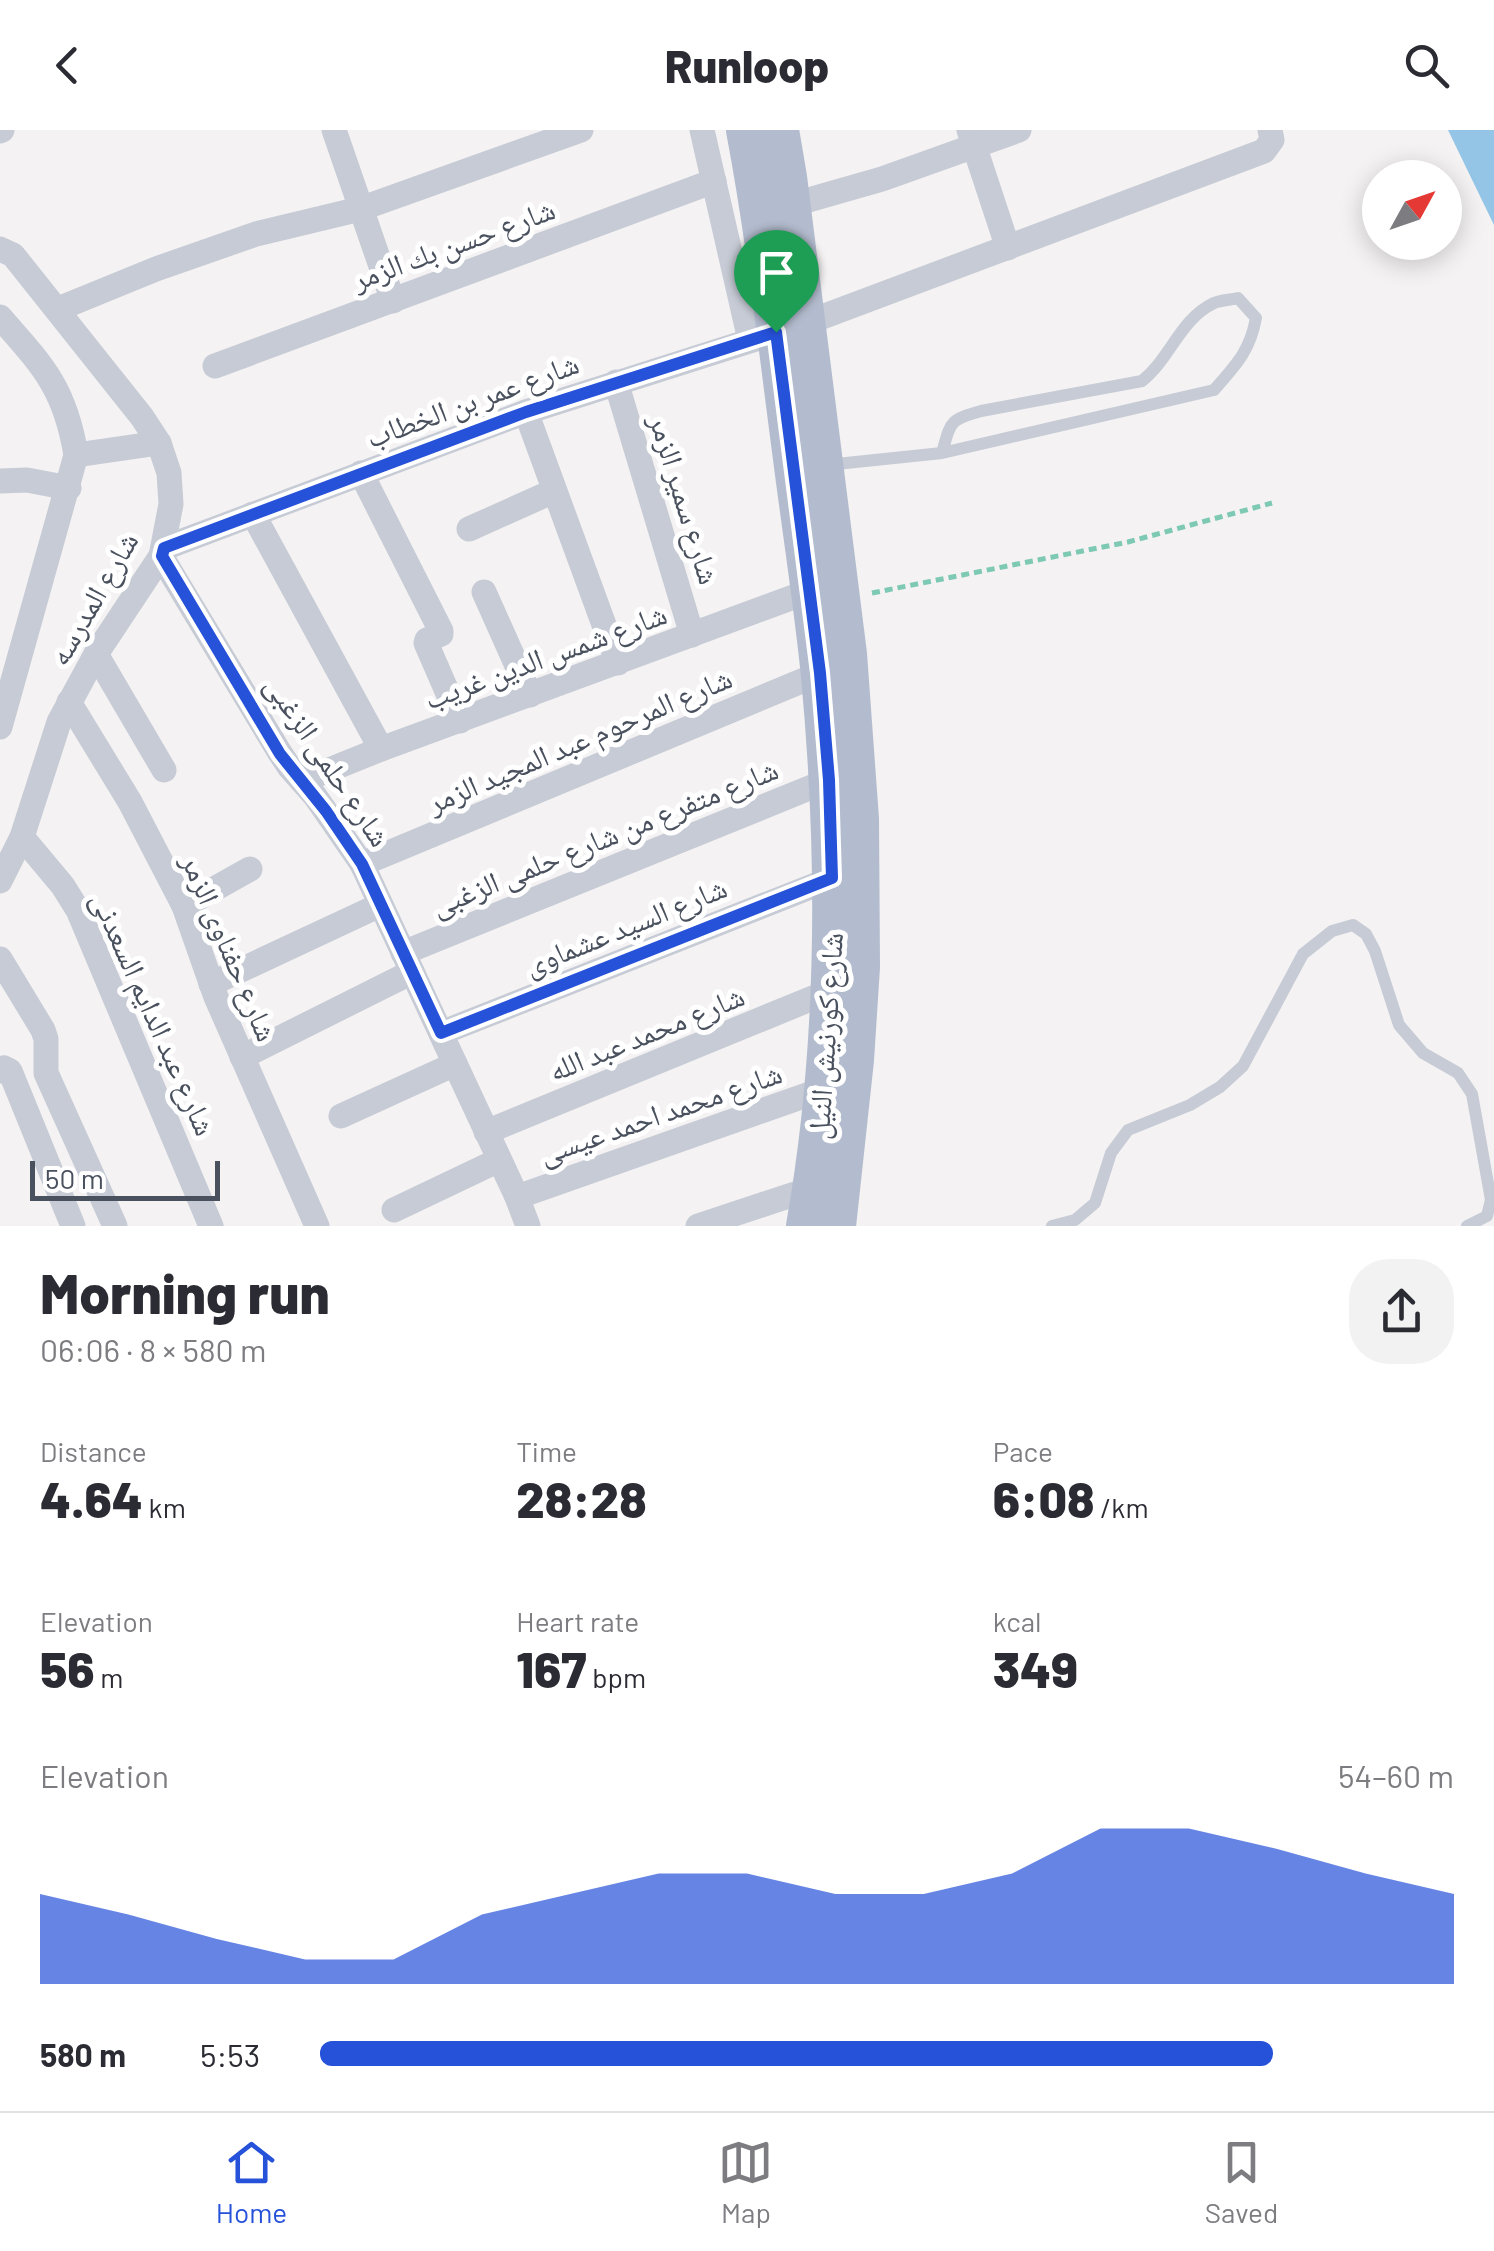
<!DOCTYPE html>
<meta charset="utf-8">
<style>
:root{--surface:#fff;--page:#f2f2f3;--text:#2b2b33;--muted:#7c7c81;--line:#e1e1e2;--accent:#2651d9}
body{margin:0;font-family:Barlow,"Noto Naskh Arabic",sans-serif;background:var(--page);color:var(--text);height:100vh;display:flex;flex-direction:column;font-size:38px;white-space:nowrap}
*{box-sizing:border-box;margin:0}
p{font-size:32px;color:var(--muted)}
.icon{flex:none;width:55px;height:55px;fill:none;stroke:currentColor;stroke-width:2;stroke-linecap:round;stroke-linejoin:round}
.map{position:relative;height:1096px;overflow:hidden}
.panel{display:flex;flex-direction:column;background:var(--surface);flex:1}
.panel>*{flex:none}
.needle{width:65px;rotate:50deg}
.tools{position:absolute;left:1362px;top:30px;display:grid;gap:20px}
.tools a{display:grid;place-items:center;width:100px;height:100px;border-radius:50%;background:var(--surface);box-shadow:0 5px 25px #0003;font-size:50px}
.scale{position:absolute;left:30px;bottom:25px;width:190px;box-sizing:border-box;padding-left:10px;border:5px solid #4a515e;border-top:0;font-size:28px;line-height:35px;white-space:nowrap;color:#4a515e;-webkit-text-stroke:8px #fff;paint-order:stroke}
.pin{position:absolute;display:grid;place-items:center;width:85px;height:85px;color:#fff;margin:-102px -42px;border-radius:50% 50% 50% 0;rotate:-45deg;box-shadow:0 0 10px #0007}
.pin .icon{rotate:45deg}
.round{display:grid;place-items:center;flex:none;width:105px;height:105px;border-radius:40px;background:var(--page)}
.summary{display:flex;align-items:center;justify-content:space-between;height:170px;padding:0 40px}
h1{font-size:55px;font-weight:800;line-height:75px}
.stats{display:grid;grid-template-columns:repeat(3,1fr);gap:15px;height:170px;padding:10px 40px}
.stats div{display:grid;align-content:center}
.stats b{font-size:50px;font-weight:800}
.stats small{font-size:28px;font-weight:400}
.stats p{font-size:28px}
.chart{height:280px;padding:20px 40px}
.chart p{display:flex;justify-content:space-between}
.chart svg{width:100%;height:180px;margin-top:10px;fill:var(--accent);opacity:.7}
ul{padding:0 40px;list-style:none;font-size:32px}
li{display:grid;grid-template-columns:160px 120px 1fr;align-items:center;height:75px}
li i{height:25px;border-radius:12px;background:var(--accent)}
header{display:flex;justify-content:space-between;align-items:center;height:130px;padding:0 40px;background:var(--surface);font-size:45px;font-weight:800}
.dock{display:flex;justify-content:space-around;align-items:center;height:140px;border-top:2px solid var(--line);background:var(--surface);font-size:28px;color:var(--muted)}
.dock a{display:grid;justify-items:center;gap:5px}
.dock .selected{color:var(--accent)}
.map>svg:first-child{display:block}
.water{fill:#94c5e7}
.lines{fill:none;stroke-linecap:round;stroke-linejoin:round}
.path{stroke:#7ec9b3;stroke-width:5;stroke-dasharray:8 5;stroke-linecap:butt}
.lane{stroke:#c6cbd5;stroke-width:12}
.street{stroke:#c6cbd5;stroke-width:25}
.primary{stroke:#b3bcce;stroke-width:40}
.route-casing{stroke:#fff;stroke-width:20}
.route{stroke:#2651d9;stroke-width:12}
.labels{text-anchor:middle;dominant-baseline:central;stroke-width:10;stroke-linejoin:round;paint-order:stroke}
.street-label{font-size:30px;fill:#4a515e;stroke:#fff}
</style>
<header><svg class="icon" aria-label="back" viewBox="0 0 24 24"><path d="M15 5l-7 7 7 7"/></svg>Runloop<svg class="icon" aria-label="search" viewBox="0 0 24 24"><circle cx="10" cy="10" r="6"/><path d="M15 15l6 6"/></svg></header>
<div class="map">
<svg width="1494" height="1096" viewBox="0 0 1494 1096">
<rect width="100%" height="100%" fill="#f4f2f2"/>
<polygon class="water" points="1448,0 1494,0 1494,95"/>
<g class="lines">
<polyline class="path" points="872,463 1128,412 1272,373"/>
<g class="lane">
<path d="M827,335L942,323L1214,260C1236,235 1250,221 1256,188L1238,168C1230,170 1221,170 1214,173C1180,189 1170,229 1142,251L981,281C949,290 951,291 942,323"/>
<polyline points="1052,1096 1075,1090 1095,1073 1111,1023 1128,1000 1190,975 1220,957 1243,936 1303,824 1332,801 1353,795 1366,804 1375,821 1399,895 1423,923 1458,943 1472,964 1491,1070 1487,1086 1467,1096"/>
</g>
<g class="street">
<polyline points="334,0 393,171"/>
<polyline points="702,0 750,210"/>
<polyline points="969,0 1008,118"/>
<polyline points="0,1 2,0"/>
<polyline points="791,75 882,49 1019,0"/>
<polyline points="0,119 13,125 142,287 159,313 169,343 171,374 161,426 96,524 59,592 22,707 0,751"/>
<polyline points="58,179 156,139 256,104 360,79 581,0"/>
<path d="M0,187C43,236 65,258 76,325L0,597"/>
<polyline points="215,236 714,51"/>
<polyline points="616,252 692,505"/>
<polyline points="526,282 618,533"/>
<polyline points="76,325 159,313"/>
<polyline points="361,343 441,501 441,504 427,510 426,513 460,591"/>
<polyline points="0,351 27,350 69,358"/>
<polyline points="253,384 381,619"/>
<polyline points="469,399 554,361"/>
<polyline points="164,418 526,282 806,193 1264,21 1272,10 1270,0"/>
<polyline points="161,426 280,623 290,638 315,666 362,734 517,1067 528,1096"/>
<polyline points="484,462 530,565"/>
<polyline points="96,524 164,640"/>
<polyline points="69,572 130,672 184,776 216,867 317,1096"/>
<polyline points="302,651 381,619 810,461"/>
<polyline points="22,707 63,756 78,780 211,1096"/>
<polyline points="362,734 821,543"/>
<polyline points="184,776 250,739"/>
<polyline points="403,823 829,650"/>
<polyline points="0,829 43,900 46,909 46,943 115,1096"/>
<polyline points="211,854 380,775"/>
<polyline points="441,903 833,748"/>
<polyline points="242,927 412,842"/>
<polyline points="0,941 4,938 10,941 73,1096"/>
<polyline points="341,986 455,934"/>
<polyline points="486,1002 830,861"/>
<polyline points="517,1067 824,959"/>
<polyline points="394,1080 499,1030"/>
<polyline points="698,1096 813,1058"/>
</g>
<g class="primary">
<path d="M746,0C767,111 779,224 794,336C803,406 814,476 821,546C838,729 838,915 806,1096"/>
<polyline points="779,0 787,47 847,524 859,689 860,837 854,930 836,1096"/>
</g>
</g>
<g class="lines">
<g class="route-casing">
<polygon id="route" points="776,202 820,543 829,650 832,748 441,903 362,734 326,681 280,624 162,426 164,418 526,282"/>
</g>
<use href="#route" class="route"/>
</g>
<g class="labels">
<g class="street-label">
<text transform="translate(453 113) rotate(-20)">شارع حسن بك الزمر</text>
<text transform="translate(472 269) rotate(-20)">شارع عمر بن الخطاب</text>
<text transform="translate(686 369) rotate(73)">شارع سمير الزمر</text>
<text transform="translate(92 468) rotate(-60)">شارع المدرسه</text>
<text transform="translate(545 525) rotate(-20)">شارع شمس الدين غريب</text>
<text transform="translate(579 609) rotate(-23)">شارع المرحوم عبد المجيد الزمر</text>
<text transform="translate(329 630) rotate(56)">شارع حلمى الزغبى</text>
<text transform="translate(604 706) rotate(-22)">شارع متفرع من شارع حلمى الزغبى</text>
<text transform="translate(625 795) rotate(-22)">شارع السيد عشماوى</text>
<text transform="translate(231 817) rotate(67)">شارع حفناوى الزمر</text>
<text transform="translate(155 883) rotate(66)">شارع عبد الدايم السعدنى</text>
<text transform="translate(646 902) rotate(-22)">شارع محمد عبد الله</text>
<text transform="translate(824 906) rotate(-86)">شارع كورنيش النيل</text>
<text transform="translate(660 982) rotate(-19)">شارع محمد احمد عيسى</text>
</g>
</g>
</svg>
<div class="tools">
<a><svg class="needle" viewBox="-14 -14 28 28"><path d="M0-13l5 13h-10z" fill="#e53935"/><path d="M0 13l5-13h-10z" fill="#7c7c81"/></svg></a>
</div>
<div class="scale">50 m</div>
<div class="pin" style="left:776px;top:202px;background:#1e9e55"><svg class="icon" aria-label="arrive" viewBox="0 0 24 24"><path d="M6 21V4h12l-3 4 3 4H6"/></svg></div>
</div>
<section class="panel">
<div class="summary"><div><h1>Morning run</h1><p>06:06 · 8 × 580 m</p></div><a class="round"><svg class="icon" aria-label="share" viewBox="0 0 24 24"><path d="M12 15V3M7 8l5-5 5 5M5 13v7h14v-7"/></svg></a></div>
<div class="stats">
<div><p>Distance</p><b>4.64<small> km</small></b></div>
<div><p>Time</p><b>28:28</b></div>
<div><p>Pace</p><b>6:08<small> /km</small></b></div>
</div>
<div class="stats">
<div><p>Elevation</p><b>56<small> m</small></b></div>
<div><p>Heart rate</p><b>167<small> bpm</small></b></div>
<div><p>kcal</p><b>349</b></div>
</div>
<div class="chart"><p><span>Elevation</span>54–60 m</p>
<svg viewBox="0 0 160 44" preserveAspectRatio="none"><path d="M0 44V22L10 27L20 33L30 38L40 38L50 27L60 22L70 17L80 17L90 22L100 22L110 17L120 6L130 6L140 11L150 17L160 22V44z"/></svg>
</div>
<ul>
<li><b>580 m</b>5:53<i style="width:84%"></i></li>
</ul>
</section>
<nav class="dock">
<a class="selected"><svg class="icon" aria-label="home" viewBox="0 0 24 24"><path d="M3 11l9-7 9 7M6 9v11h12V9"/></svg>Home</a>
<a><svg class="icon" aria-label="map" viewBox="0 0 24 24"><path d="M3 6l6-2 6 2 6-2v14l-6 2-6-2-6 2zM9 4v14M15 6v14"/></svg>Map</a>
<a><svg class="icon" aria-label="saved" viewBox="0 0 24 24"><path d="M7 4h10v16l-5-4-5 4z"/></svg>Saved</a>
</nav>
